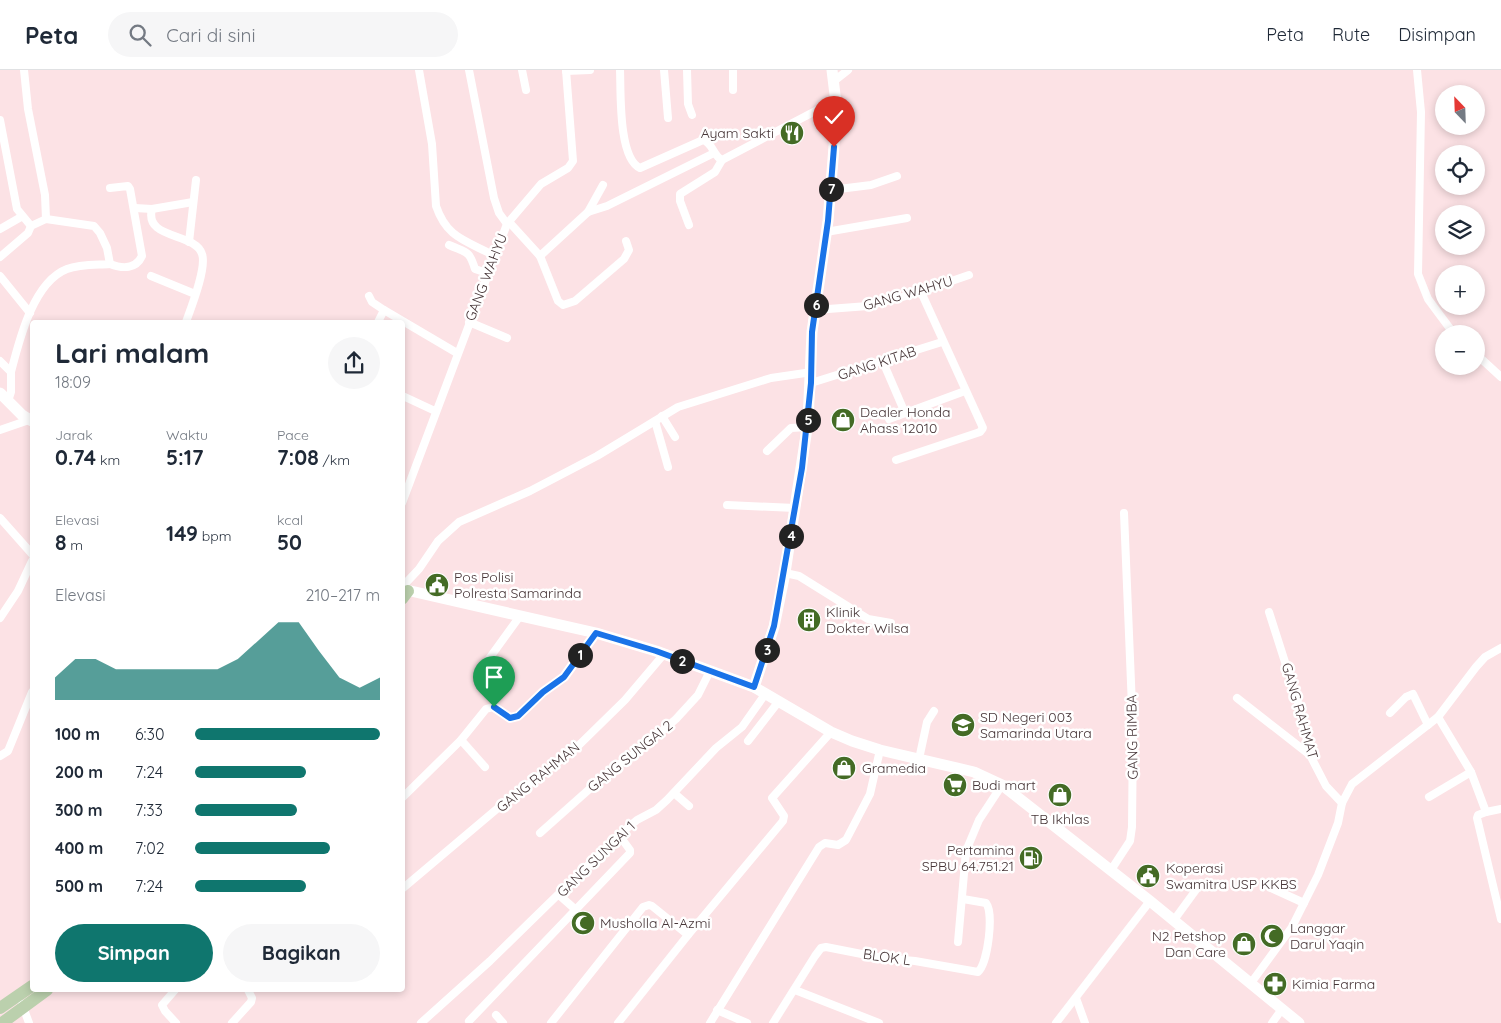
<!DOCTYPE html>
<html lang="id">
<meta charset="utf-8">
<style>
:root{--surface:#fff;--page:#f6f6f7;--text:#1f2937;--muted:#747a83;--line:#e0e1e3;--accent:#0f766e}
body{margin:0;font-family:Quicksand,sans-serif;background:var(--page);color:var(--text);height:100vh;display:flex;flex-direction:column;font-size:19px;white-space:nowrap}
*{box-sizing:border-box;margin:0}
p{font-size:16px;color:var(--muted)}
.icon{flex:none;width:28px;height:28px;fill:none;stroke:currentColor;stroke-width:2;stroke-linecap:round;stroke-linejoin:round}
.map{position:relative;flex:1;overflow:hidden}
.side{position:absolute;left:30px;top:250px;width:375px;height:672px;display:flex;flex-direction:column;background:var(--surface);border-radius:5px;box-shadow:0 2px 8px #0003}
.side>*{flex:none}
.needle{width:32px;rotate:337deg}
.controls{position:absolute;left:1435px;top:15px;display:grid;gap:10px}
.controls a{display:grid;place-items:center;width:50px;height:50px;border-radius:50%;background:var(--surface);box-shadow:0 2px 8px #0003;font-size:25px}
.pin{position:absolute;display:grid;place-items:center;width:42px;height:42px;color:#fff;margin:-51px -21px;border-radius:50% 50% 50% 0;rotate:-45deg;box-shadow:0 0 5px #0007}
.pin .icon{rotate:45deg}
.km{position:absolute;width:25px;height:25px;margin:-12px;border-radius:50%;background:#222;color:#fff;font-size:14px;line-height:25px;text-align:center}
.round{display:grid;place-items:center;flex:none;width:52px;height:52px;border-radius:26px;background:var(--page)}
.head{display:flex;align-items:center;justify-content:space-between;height:85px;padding:0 25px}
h1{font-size:28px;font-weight:700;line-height:38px}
.stats{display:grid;grid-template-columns:repeat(3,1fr);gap:8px;height:85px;padding:5px 25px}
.stats div{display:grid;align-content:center}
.stats b{font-size:21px;font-weight:700}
.stats small{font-size:14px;font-weight:400}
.stats p{font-size:14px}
.chart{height:140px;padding:10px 25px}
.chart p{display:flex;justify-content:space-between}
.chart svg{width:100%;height:90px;margin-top:5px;fill:var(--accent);opacity:.7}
.action{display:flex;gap:10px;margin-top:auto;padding:10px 25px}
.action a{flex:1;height:58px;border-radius:30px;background:var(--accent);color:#fff;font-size:20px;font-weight:700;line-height:58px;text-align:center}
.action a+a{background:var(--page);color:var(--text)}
ul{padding:0 25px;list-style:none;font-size:16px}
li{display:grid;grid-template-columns:80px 60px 1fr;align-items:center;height:38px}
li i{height:12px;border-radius:6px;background:var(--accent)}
header{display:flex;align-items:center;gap:30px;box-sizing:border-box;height:70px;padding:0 25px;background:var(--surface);border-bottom:1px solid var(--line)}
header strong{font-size:24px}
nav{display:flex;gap:28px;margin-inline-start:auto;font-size:18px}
.search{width:350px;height:45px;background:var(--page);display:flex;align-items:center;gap:12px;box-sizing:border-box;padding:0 18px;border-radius:28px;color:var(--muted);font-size:19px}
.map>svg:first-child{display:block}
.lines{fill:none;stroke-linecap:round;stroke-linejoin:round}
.street{stroke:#fff;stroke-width:8}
.secondary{stroke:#fff;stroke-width:11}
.primary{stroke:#bbd0ad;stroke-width:12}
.route-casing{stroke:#fff;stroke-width:10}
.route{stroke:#1a73e8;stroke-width:6}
.labels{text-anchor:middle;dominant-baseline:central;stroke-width:5;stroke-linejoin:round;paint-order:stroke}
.poi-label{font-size:14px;fill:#473638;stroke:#fff;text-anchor:start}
.street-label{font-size:14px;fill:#473638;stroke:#fff}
</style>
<header>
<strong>Peta</strong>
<div class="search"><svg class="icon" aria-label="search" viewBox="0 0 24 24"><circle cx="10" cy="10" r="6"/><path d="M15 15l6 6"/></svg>Cari di sini</div>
<nav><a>Peta</a><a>Rute</a><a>Disimpan</a></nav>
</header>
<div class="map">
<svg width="1501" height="953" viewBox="0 0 1501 953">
<rect width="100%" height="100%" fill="#fce2e5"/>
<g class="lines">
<g class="street">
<polyline points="24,0 28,39 45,125 46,149"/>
<path d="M419,0L432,74L436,136C447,168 465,170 493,185"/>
<polyline points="469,0 494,128 499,143 507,154"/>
<polyline points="522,0 526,20"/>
<path d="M620,0C621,21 618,88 640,98L703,70C713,73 713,86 722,90L823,37L836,33"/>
<polyline points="664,0 668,48"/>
<polyline points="687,0 688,34 692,45"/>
<polyline points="733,0 733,20"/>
<polyline points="1417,0 1421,42 1418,204 1428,229 1454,264"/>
<polyline points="566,1 590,0"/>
<polyline points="834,11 848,0"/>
<polyline points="0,50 17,139 31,156"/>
<polyline points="831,120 871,115 897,106"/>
<polyline points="135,138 152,139 193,132"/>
<path d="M152,139C144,170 195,162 202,184C207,198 191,238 186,252"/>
<polyline points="588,142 603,115"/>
<polyline points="509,152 540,186 588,142 607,136 714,83"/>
<polyline points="689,155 680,131 680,124 715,102 722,90"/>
<polyline points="0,159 21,147"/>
<polyline points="826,162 907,148"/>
<polyline points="189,172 196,110"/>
<path d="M449,175C467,183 469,180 475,199L487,203"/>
<polyline points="540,186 558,231 563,235 575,231 624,189 629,180 626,171"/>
<path d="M0,187L28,163L31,156L46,149L94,156L100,163L107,178L110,194C97,195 80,194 67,199C33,212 19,271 11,302"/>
<path d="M110,194C123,199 136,199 142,186L130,119L128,116L110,118"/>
<polyline points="0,206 30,243"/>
<polyline points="151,206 195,224"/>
<polyline points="369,226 372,232 384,240"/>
<polyline points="815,240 868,236 914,224 969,205"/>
<polyline points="378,252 384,240 457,283"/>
<polyline points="469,252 507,268"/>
<polyline points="1476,284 1501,307"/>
<polyline points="0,291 11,302 11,322 8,331"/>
<polyline points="883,292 905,343"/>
<polyline points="811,313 942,272"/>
<polyline points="405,327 435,341"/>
<polyline points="662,346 675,367"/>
<polyline points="889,349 965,321"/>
<polyline points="655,351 668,397"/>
<polyline points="0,360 29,350"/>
<polyline points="767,381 791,358 807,357"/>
<polyline points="896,390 980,362 983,358 921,222"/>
<polyline points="402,433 507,154 541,114 568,98 573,91 566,0"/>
<polyline points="727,435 795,438"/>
<polyline points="0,448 32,484"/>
<polyline points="785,503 799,506 868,549 891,553"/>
<polyline points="402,517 419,499 438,471 459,452 530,421 597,386 678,337 771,308 812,302"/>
<polyline points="1269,542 1300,639 1310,685 1326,716 1342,733"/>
<polyline points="0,548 18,521 32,491"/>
<polyline points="483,597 520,546"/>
<polyline points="1237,628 1310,685"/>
<polyline points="1390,643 1406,627 1413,624 1428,655"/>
<polyline points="1438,647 1471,702 1486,742 1478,745 1477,748 1501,849"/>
<polyline points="461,670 485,697"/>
<polyline points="748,671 779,631"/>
<polyline points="0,686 8,681 32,622"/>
<polyline points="919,689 927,652 934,641"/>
<polyline points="674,723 689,736"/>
<polyline points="1429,727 1471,702"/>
<polyline points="402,728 461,670 486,639 493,637 510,648 518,646 548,618 564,607 596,563"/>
<polyline points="1486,742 1501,739"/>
<polyline points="540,763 612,699 639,681 676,649 698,625 710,601"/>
<polyline points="1111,800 1130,771 1132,757 1133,661 1124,443"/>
<polyline points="1271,818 1304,833"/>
<polyline points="402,819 498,738 576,678 625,630 664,584"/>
<polyline points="559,825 576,840"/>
<polyline points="1174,850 1201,813"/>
<polyline points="958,872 966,781 979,750 1002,715"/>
<polyline points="1251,913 1292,857 1318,805 1338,753 1342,733 1352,714 1438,647 1476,597 1485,587 1501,578"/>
<polyline points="175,920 162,935 165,941 176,953"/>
<polyline points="795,920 879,953"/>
<polyline points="1076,928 1085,953"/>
<polyline points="22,934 29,953"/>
<polyline points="717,940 747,953"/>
<polyline points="496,945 503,953"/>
<polyline points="469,951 630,783 630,780 619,765"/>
<polyline points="232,953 251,932 252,928 248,920"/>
<polyline points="421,953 490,891 619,765 637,750 656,740 667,730 716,678 742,657 766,623"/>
<polyline points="551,953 643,837 649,835 652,836 688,865 783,751 784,746 772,728 831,662"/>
<polyline points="618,953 688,865"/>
<polyline points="710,953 819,777 825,773 838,775 846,770 870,724 880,680"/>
<path d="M773,953L815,886L821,878L826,877L882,888L915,891L978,902C988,893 994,843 986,833L963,829"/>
<polyline points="1056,953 1150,831"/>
<polyline points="1272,953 1282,939"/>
</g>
<g class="secondary">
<polyline points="0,323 22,345 32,351"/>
<polyline points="402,519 596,563 656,581 754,617 831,662 852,671 880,680 974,702 1002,715 1150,831 1299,953"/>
<polyline points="754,617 774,557 785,503 808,352 812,262 828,151 834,77 836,33 832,0"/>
</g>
<g class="primary">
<polyline points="402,529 408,521"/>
<polyline points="0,938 32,916"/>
<polyline points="2,953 47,920"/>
</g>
</g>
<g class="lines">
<g class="route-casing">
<polyline id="route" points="494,637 510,648 518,646 543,622 564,607 596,563 656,581 754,617 774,556 802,398 811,313 812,262 828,151 834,77"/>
</g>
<use href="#route" class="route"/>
</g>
<defs>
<g id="restaurant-disc" transform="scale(1.25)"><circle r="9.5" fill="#446b25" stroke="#fff"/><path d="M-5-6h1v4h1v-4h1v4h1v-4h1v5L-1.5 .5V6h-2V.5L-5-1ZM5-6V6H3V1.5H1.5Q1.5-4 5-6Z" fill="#fff"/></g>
<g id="shop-disc" transform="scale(1.25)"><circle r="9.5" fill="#446b25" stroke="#fff"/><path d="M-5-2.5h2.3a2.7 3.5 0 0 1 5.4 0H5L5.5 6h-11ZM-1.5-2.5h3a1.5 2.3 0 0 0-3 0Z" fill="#fff"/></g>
<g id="civic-disc" transform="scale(1.25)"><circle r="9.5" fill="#446b25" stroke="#fff"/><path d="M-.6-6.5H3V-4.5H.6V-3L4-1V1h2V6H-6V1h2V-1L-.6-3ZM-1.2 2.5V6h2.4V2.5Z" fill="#fff"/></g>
<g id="building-disc" transform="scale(1.25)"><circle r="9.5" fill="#446b25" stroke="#fff"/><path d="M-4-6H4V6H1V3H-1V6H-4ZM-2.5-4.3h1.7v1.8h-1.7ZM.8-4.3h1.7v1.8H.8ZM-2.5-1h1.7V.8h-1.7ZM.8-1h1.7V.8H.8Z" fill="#fff"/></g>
<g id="school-disc" transform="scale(1.25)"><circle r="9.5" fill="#446b25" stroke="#fff"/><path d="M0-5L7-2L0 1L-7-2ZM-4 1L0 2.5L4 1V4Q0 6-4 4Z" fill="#fff"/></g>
<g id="supermarket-disc" transform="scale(1.25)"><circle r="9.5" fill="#446b25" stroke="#fff"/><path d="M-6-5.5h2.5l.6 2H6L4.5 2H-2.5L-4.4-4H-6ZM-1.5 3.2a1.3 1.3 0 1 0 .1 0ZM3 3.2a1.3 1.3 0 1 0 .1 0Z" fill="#fff"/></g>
<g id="fuel-disc" transform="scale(1.25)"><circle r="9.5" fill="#446b25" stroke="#fff"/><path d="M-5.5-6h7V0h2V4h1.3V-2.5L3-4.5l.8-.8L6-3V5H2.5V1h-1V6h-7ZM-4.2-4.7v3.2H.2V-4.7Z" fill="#fff"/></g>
<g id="mosque-disc" transform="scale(1.25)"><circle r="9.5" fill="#446b25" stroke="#fff"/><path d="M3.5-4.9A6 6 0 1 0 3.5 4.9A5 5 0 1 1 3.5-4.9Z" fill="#fff"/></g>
<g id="pharmacy-disc" transform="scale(1.25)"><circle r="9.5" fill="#446b25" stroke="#fff"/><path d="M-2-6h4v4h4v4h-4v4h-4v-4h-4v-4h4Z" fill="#fff"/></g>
</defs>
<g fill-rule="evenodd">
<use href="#restaurant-disc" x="792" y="63"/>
<use href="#shop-disc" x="843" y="350"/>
<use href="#civic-disc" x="437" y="515"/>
<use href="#building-disc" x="809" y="550"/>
<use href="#school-disc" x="963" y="655"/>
<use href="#shop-disc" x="844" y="698"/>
<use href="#supermarket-disc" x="955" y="715"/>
<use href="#shop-disc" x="1060" y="725"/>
<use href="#fuel-disc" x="1031" y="788"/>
<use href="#civic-disc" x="1148" y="806"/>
<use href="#mosque-disc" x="583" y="853"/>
<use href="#mosque-disc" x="1272" y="866"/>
<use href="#shop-disc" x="1244" y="874"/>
<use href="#pharmacy-disc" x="1275" y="914"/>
</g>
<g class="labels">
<g class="poi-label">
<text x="774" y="63" text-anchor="end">Ayam Sakti</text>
<text x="860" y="342">Dealer Honda<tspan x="860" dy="16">Ahass 12010</tspan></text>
<text x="454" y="507">Pos Polisi<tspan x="454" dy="16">Polresta Samarinda</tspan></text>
<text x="826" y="542">Klinik<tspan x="826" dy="16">Dokter Wilsa</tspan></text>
<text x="980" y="647">SD Negeri 003<tspan x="980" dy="16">Samarinda Utara</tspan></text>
<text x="862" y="698">Gramedia</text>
<text x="972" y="715">Budi mart</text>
<text x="1060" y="749" text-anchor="middle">TB Ikhlas</text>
<text x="1014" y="780" text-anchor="end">Pertamina<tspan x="1014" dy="16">SPBU 64.751.21</tspan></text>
<text x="1166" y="798">Koperasi<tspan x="1166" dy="16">Swamitra USP KKBS</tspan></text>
<text x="600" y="853">Musholla Al-Azmi</text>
<text x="1290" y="858">Langgar<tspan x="1290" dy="16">Darul Yaqin</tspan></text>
<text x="1226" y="866" text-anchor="end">N2 Petshop<tspan x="1226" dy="16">Dan Care</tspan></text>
<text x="1292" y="914">Kimia Farma</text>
</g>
<g class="street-label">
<text transform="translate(486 207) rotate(-69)">GANG WAHYU</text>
<text transform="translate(908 223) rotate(-16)">GANG WAHYU</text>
<text transform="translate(877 293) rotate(-18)">GANG KITAB</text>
<text transform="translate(1300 641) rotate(74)">GANG RAHMAT</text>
<text transform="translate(1132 667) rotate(-91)">GANG RIMBA</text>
<text transform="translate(630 686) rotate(-39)">GANG SUNGAI 2</text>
<text transform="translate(538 707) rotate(-39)">GANG RAHMAN</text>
<text transform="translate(596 789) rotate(-44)">GANG SUNGAI 1</text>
<text transform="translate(887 887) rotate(8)">BLOK L</text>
</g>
</g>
</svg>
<div class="controls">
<a><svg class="needle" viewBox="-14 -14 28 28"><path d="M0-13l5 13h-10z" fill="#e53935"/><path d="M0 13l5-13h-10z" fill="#747a83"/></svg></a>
<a><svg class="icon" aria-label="locate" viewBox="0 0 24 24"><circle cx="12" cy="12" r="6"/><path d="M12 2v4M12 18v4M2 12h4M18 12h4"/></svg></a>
<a><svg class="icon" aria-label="layers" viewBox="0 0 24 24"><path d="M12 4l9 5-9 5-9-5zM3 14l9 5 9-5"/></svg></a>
<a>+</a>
<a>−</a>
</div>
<div class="pin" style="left:494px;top:637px;background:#1e9e55"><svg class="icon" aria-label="arrive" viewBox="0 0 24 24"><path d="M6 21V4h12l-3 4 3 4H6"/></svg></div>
<div class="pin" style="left:834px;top:77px;background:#d93025"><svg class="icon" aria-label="check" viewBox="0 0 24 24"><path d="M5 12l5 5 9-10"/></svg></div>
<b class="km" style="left:580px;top:585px">1</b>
<b class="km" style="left:682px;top:591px">2</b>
<b class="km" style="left:767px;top:580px">3</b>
<b class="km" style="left:791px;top:466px">4</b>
<b class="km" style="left:808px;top:350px">5</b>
<b class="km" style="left:816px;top:235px">6</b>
<b class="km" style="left:831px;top:119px">7</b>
<section class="side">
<div class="head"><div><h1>Lari malam</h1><p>18:09</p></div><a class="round"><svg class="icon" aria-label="share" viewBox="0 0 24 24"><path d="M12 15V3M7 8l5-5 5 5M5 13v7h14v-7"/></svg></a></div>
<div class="stats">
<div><p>Jarak</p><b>0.74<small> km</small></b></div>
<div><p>Waktu</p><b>5:17</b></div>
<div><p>Pace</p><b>7:08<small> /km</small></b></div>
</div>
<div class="stats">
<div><p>Elevasi</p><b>8<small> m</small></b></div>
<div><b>149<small> bpm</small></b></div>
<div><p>kcal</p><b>50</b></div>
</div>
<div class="chart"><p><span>Elevasi</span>210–217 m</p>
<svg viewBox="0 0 160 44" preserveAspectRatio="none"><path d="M0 44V33L10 24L20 24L30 29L40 29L50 29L60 29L70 29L80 29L90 24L100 15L110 6L120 6L130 20L140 33L150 38L160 33V44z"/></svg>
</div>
<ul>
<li><b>100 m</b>6:30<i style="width:100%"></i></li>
<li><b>200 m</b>7:24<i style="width:60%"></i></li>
<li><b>300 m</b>7:33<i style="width:55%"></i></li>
<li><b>400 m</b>7:02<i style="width:73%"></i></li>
<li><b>500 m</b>7:24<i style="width:60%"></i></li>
</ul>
<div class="action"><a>Simpan</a><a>Bagikan</a></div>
</section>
</div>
